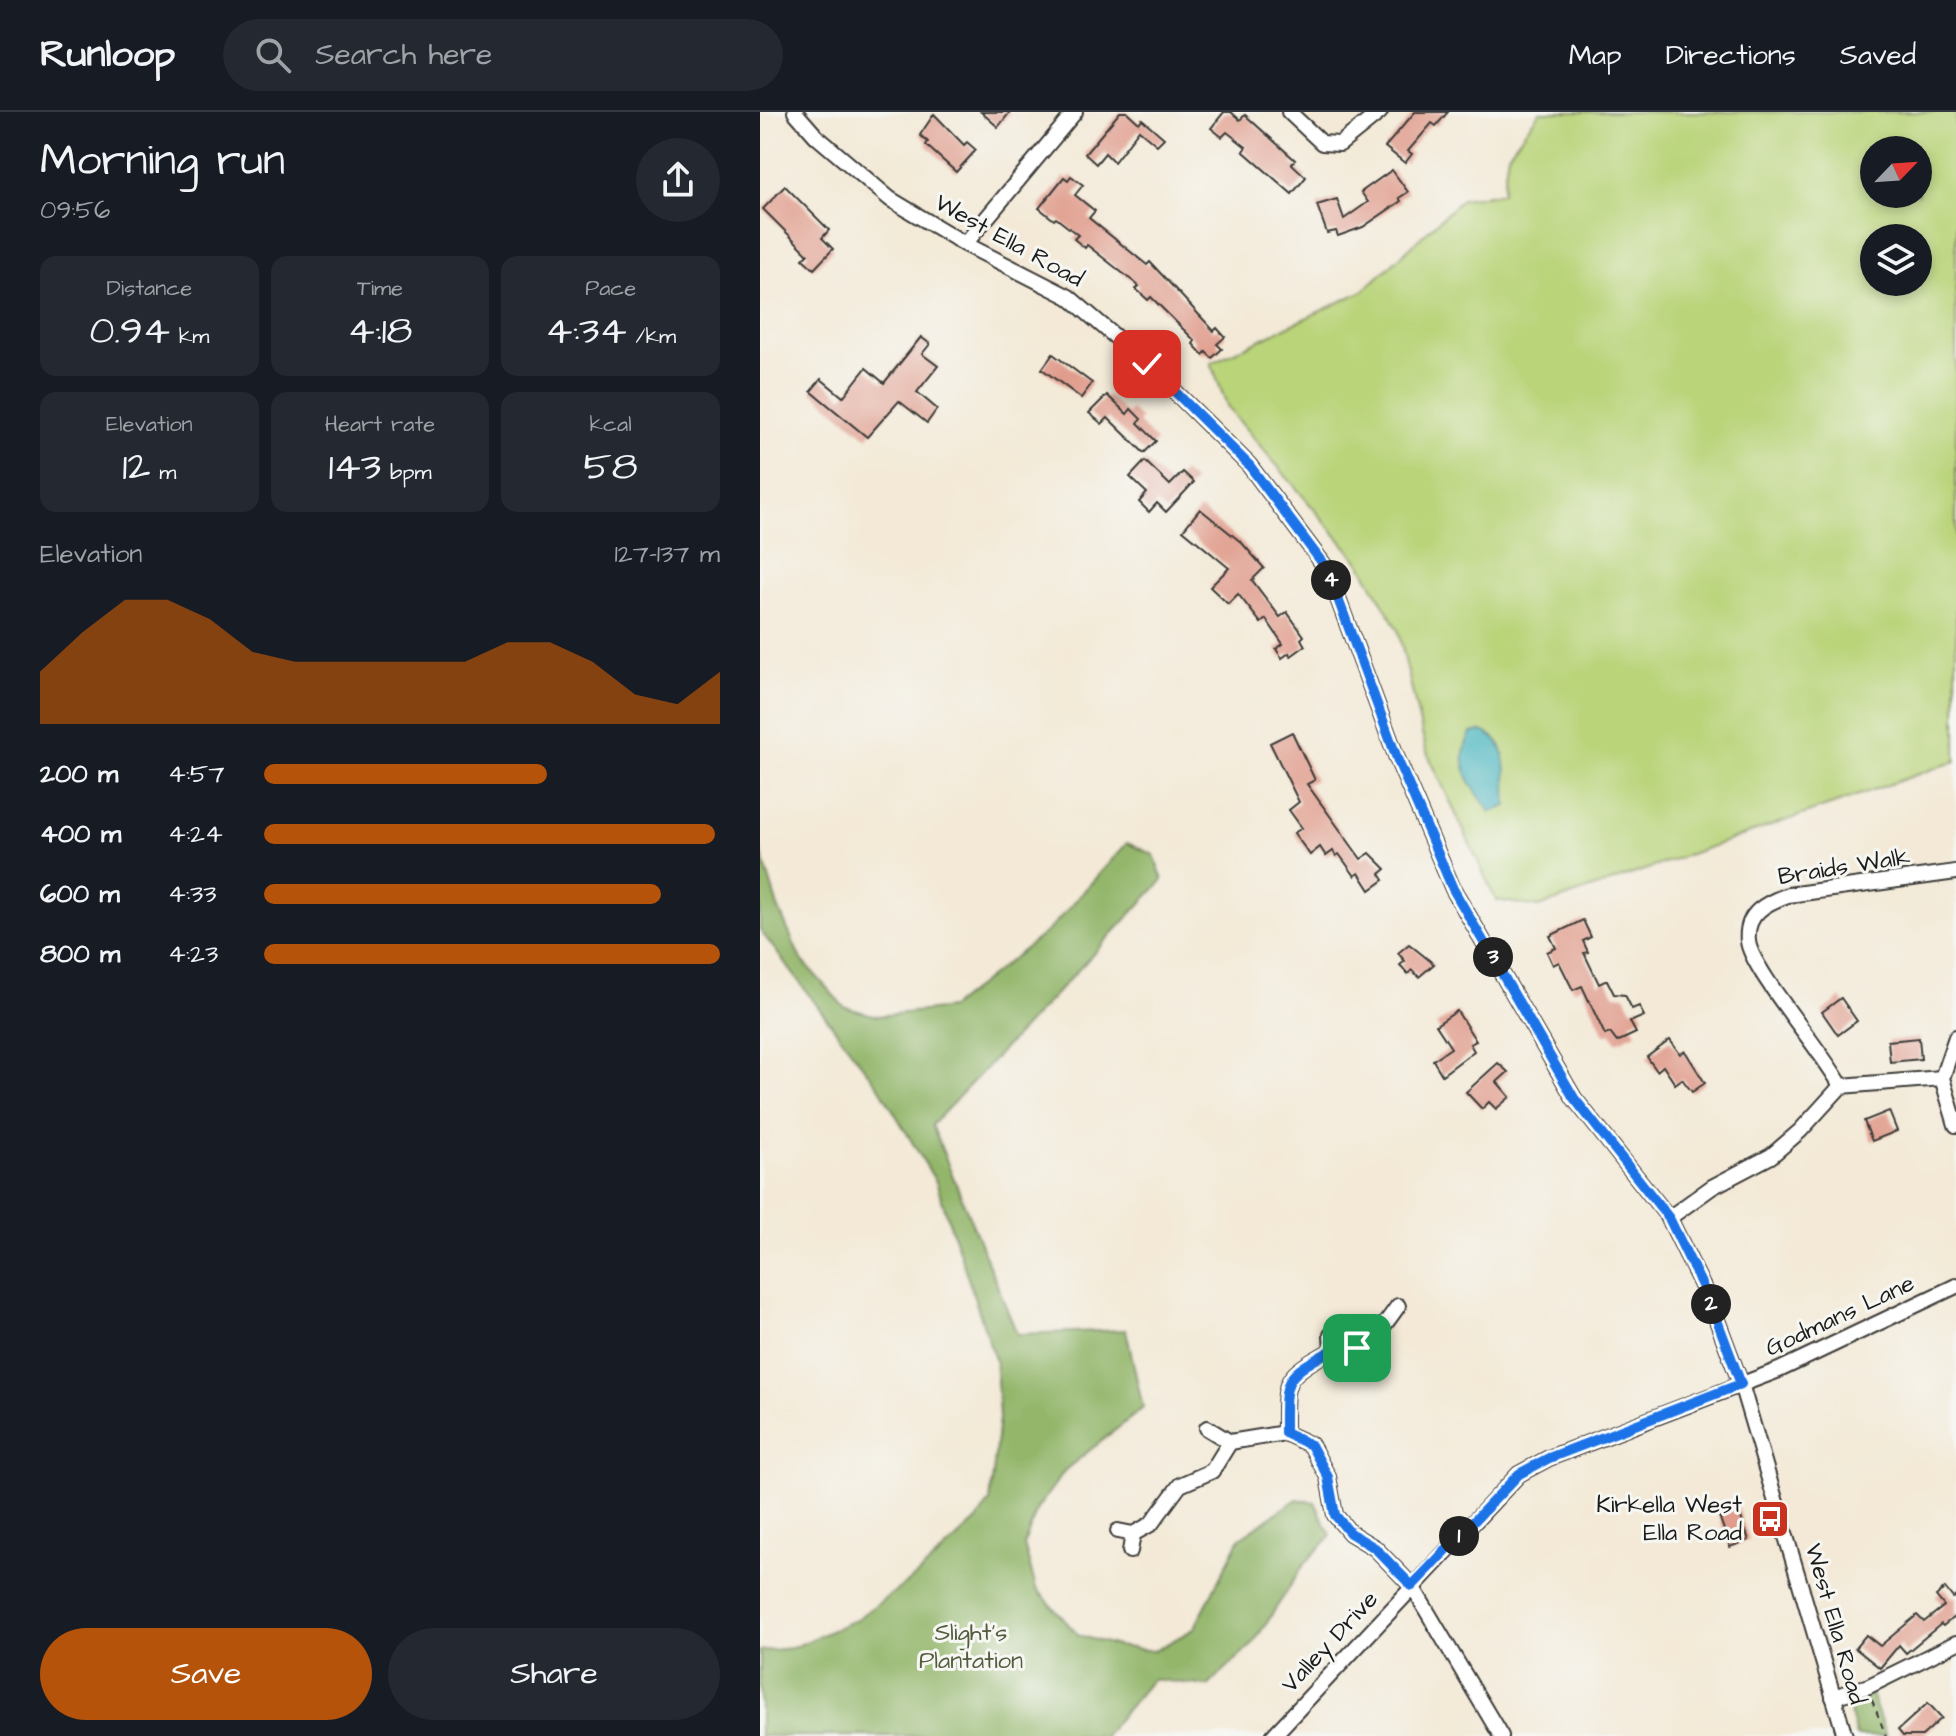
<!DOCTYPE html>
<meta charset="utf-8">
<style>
:root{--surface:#171b24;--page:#242831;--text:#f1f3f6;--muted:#9ea1a6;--line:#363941;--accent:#b45309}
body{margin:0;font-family:"Architects Daughter",sans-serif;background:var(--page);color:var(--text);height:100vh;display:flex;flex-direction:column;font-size:30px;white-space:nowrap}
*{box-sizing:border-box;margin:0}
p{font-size:26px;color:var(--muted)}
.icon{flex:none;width:44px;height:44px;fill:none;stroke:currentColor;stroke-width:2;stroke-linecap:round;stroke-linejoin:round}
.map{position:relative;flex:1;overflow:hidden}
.drawer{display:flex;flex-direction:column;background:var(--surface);width:760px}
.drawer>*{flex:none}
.needle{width:52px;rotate:65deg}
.buttons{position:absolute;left:1100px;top:24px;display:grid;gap:16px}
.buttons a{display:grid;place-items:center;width:72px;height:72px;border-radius:50%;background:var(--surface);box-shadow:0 4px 12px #0003;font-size:40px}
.pin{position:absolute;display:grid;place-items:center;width:68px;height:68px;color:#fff;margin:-34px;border-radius:16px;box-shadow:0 4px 12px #0006}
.km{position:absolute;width:40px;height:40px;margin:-20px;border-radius:50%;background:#222;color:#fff;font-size:22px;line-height:40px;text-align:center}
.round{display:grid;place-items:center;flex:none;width:84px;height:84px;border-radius:42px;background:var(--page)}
.summary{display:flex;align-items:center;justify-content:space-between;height:136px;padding:0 40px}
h1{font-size:44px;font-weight:600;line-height:60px}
.stats{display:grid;grid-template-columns:repeat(3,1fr);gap:12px;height:136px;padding:8px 40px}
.stats div{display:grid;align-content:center;border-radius:16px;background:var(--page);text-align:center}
.stats b{font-size:40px;font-weight:600}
.stats small{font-size:22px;font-weight:400}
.stats p{font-size:22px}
.chart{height:224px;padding:16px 40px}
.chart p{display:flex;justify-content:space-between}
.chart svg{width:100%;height:144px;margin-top:8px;fill:var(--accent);opacity:.7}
.button{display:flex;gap:16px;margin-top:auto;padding:16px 40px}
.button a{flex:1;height:92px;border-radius:48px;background:var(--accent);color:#fff;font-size:32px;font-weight:600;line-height:92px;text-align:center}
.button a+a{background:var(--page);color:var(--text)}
ul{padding:0 40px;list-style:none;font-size:26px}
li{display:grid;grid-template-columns:128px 96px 1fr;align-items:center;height:60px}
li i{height:20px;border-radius:10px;background:var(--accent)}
header{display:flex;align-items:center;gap:48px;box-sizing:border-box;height:112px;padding:0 40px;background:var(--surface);border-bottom:2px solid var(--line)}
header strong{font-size:38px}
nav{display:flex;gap:44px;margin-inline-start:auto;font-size:28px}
.search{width:560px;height:72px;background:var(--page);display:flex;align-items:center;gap:20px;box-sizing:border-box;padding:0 28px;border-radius:44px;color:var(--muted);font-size:30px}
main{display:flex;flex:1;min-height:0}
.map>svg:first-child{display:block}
.green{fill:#bad47a;stroke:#6b784b;stroke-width:2;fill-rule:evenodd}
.forest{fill:#93b66a;stroke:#586943;stroke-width:2}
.water{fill:#43b3bd;stroke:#30686c;stroke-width:2}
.building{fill:#e09c8c}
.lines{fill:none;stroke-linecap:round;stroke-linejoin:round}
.minor-casing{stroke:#3c3b38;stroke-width:18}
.path{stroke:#3c3b38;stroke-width:2;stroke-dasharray:6 6;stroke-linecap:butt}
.minor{stroke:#fff;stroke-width:14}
.route-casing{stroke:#fff;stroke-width:16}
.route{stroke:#1a73e8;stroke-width:10}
.labels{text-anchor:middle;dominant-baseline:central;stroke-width:6;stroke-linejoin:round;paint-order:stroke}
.street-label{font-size:24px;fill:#1c1c1c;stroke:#f6f6f2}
.poi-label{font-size:24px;fill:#1c1c1c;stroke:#f6f6f2;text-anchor:end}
.park-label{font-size:24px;fill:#535c3d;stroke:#f6f6f2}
</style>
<header>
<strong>Runloop</strong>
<div class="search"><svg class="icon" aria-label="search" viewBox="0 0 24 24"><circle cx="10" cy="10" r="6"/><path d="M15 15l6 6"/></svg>Search here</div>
<nav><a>Map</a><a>Directions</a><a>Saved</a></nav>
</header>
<main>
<section class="drawer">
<div class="summary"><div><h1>Morning run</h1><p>09:56</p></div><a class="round"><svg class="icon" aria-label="share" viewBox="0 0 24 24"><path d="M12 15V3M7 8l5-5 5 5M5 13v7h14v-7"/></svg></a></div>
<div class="stats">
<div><p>Distance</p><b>0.94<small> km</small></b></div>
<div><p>Time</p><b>4:18</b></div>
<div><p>Pace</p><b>4:34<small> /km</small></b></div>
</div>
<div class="stats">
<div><p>Elevation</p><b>12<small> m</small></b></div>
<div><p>Heart rate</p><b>143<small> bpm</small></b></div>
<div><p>kcal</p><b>58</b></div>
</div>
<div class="chart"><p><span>Elevation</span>127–137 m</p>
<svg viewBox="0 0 160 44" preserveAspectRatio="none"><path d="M0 44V28L10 16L20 6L30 6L40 12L50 22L60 25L70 25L80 25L90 25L100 25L110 19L120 19L130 25L140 35L150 38L160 28V44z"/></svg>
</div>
<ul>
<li><b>200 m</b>4:57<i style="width:62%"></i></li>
<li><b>400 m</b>4:24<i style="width:99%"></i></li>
<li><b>600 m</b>4:33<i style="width:87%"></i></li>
<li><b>800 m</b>4:23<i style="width:100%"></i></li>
</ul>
<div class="button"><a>Save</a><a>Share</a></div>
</section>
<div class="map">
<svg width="1196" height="1624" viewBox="0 0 1196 1624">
<rect width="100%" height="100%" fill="#f6f6f2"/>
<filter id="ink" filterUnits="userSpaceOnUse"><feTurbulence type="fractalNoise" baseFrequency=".0125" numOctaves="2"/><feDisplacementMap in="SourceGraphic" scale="16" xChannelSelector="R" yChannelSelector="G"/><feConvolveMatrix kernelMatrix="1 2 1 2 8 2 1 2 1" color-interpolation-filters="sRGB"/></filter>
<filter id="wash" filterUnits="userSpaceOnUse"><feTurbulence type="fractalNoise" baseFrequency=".006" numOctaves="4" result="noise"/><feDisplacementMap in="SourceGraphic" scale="32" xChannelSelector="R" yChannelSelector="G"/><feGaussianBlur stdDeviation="1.8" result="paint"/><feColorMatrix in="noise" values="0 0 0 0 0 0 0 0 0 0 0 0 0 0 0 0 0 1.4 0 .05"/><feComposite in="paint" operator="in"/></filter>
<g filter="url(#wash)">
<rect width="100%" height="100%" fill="#f3e9d6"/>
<path class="green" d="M780,0H1196V649L779,795L736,788L666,638L638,518L600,451L468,296L451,251L603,179L702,87L742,81L748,42ZM1114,38H1158V82H1114ZM1114,126H1158V170H1114Z"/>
<g class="forest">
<polygon points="367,731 394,743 403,768 172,1013 257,1222 366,1218 383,1296 305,1358 277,1397 264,1433 276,1476 318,1523 357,1534 394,1539 434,1517 480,1426 537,1387 555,1390 571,1424 545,1451 492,1533 448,1574 392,1567 344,1624 0,1624 0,1539 32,1536 95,1508 155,1465 218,1407 230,1389 239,1306 236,1251 176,1070 121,978 0,818 0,736 18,795 40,846 84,895 117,904 190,896 290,817"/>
<polygon points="1110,1579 1126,1624 1096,1624 1088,1595 1091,1587"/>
</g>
<path class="water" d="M721,619C754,629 744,668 747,694L731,700C711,673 693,654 711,621Z"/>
<g id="blocks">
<g class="building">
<polygon points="221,0 250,0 238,15"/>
<polygon points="360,0 367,0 379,11 382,7 404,26 397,33 379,18 354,50 345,41 336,52 325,42"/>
<polygon points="464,0 471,0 480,8 485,3 535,48 532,52 546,65 532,82 483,39 486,35 467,20 462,25 451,16"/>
<polygon points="655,0 688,0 676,14 672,11 648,39 652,42 645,51 625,35"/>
<polygon points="174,2 204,33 207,30 216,38 196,60 166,33 168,30 160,23"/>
<polygon points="632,58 648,80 639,86 641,89 603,115 578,124 576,119 567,121 557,93 577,87 584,107 608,90 601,80"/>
<polygon points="311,64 323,73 315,83 335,99 329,106 387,153 390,150 454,219 457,216 465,225 457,232 462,237 452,246 446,240 443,243 433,232 435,229 391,185 388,188 376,177 379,174 327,133 325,136 314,127 318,123 296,106 294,108 279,96 304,65 308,68"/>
<polygon points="25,74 69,118 62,126 73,137 54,157 43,147 48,142 3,97"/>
<polygon points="161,225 170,232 162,242 178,254 157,280 177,297 167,311 139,289 107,325 51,279 61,267 83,285 106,256 124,271"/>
<polygon points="293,242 332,271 321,286 282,257"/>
<polygon points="347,283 367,302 371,297 381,307 378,311 396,329 384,341 348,306 342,312 329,301"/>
<polygon points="385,349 410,373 423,360 434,370 406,400 397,391 389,400 379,390 387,381 370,365"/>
<polygon points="440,397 482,431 504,456 492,468 520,505 527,500 544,524 541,527 545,534 531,544 529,541 522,546 516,537 523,532 506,507 501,511 478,482 468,492 450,475 469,456 423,418"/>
<polygon points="532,620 555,668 547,672 601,747 610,741 626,757 620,762 624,768 610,778 599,761 595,764 579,742 576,744 573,739 566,744 560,735 550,743 534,721 542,716 529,698 539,690 510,631"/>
<polygon points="823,808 831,825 823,829 828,840 824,841 839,872 847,868 854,882 865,883 872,897 879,894 884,904 870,910 876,921 857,930 850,921 845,923 822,874 813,878 799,850 793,853 787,840 796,836 790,824"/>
<polygon points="649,832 674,852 659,865 652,858 648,862 640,853 645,849 638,841"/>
<polygon points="1081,886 1097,909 1078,923 1062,900"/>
<polygon points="697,899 716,929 710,932 714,939 682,963 673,948 691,936 676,913"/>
<polygon points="1159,926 1161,947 1130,950 1128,929"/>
<polygon points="910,928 920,942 925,939 945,971 932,980 922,967 915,972 903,954 897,959 887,945"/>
<polygon points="738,951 748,960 737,970 750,985 736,997 729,990 722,997 706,980"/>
<polygon points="1129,999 1137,1019 1112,1029 1104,1009"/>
<polygon points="977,1394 989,1428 970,1435 958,1401"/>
<polygon points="1185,1476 1193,1486 1196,1484 1196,1508 1194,1505 1183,1514 1181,1512 1146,1541 1139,1533 1120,1556 1095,1536 1106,1523 1120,1534 1157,1503 1164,1510 1184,1494 1176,1484"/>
<polygon points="1168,1591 1182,1606 1162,1624 1143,1624 1138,1618"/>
</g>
</g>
</g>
<g filter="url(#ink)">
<use href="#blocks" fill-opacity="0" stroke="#3c3b38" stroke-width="2"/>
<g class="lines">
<g class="minor-casing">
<g id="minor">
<polyline points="35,0 56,24 130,87 205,132 309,185 387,252 489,353 567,457 638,649 693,777 814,986 909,1106 951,1192 981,1272 1085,1624"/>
<polyline points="529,0 562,31 580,32 620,0"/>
<polyline points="205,132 315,0"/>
<polyline points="1196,925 1182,966 1196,1013"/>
<path d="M1081,974C1064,941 990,856 988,829C985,801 1006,791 1028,783L1196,760"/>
<polyline points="909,1106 952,1075 1011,1044 1040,1019 1081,974 1182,966"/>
<path d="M571,1223L572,1238C603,1246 622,1217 638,1194"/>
<polyline points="447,1316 470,1330 525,1321 551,1333 568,1365 575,1403 590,1421 615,1436 652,1474 741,1624"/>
<path d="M525,1321C525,1265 522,1266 572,1238"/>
<polyline points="358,1419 373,1422 370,1439"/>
<polyline points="373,1422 391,1412 420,1373 452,1359 470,1330"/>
<polyline points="1073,1585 1109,1574 1196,1531"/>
<polyline points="513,1624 759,1362 789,1346 1019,1258 1196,1174"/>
</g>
</g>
<polyline class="path" points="1112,1588 1126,1624"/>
<use href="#minor" class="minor"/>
</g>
</g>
<g class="lines" filter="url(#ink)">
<g class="route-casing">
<path id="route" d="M387,252L489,353L567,457L638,649L693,777L814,986L909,1106L951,1192L981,1272L789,1346L759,1362L652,1474L615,1436L590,1421L575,1403L568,1365L551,1333L525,1321C525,1265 522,1266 572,1238L585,1241L597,1236"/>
</g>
<use href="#route" class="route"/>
</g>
<defs>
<g id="bus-square" transform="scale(2)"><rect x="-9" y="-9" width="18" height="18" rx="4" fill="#c8321e" stroke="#f6f6f2"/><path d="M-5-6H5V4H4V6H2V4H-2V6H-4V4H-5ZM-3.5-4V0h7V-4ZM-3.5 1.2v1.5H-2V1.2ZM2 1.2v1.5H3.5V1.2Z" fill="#fff"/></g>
</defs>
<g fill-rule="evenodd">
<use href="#bus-square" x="1010" y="1407"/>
</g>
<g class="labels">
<g class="street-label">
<text transform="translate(249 129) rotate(29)">West Ella Road</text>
<text transform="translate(1084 755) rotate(-9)">Braids Walk</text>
<text transform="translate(1080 1204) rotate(-25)">Godmans Lane</text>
<text transform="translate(1075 1512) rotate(74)">West Ella Road</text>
<text transform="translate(570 1530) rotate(-47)">Valley Drive</text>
</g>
<g class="poi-label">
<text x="982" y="1393">Kirkella West<tspan x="982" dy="28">Ella Road</tspan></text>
</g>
<g class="park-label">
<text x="211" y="1521">Slight's<tspan x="211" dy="28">Plantation</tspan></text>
</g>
</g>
</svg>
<div class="buttons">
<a><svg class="needle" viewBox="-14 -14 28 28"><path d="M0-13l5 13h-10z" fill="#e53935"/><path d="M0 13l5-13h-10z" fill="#9ea1a6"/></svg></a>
<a><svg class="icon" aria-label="layers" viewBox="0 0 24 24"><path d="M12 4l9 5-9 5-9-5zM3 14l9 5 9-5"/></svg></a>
</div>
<div class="pin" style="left:597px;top:1236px;background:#1e9e55"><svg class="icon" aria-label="arrive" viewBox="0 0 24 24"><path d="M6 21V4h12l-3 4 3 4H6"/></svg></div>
<div class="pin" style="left:387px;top:252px;background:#d93025"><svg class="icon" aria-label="check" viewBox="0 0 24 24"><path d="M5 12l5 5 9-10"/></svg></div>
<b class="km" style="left:699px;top:1424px">1</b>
<b class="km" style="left:951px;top:1192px">2</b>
<b class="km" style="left:733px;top:845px">3</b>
<b class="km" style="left:571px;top:468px">4</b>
</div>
</main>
